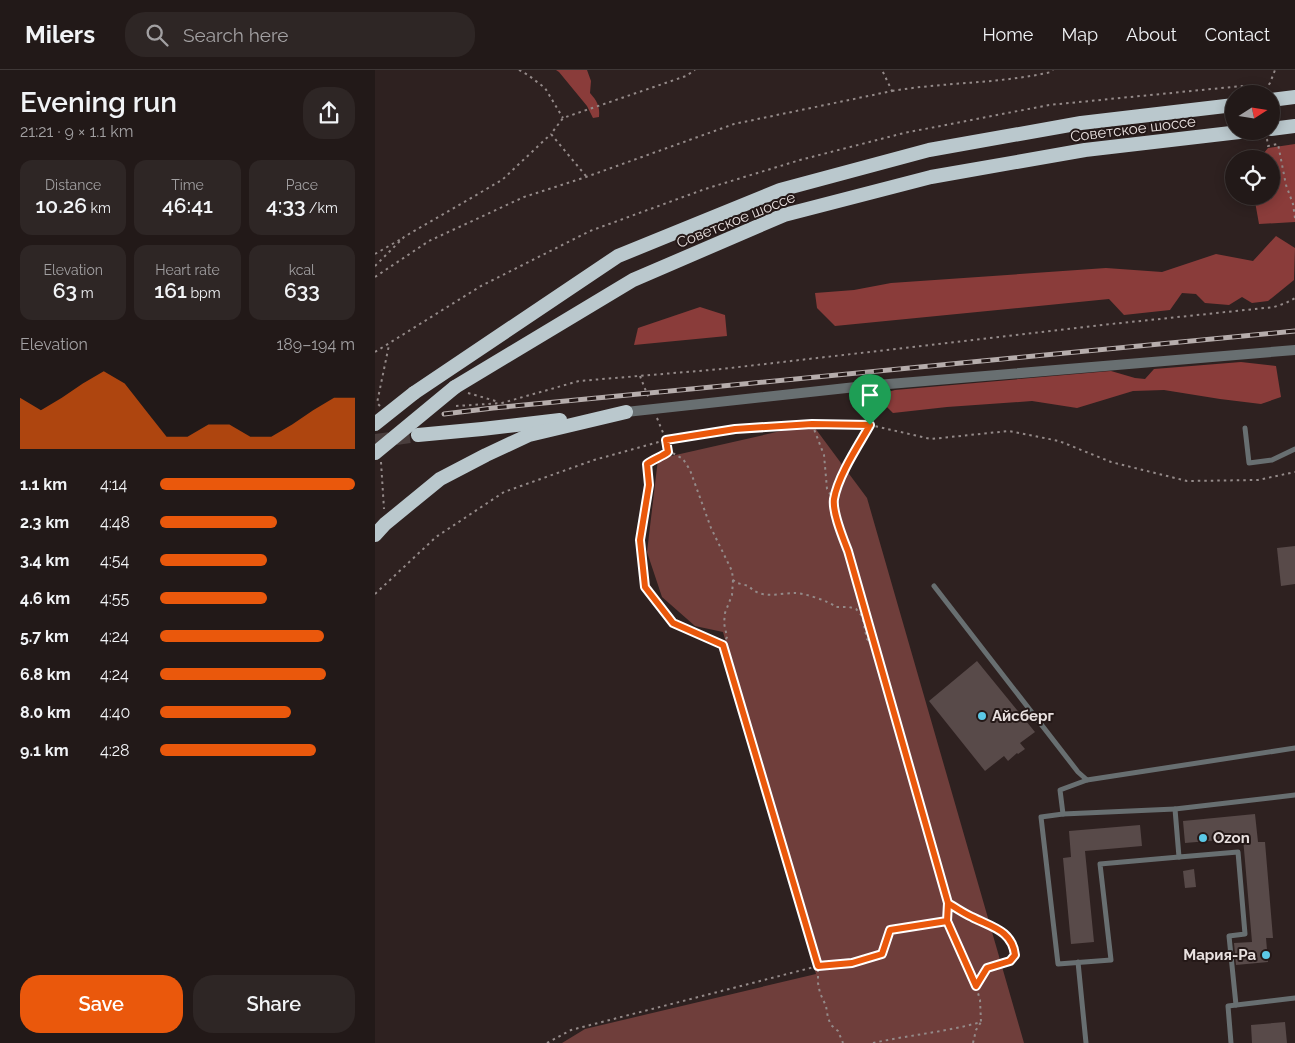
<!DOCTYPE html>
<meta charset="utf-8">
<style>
:root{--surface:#221918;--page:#2e2625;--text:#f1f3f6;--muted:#a2a0a2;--line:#3f3837;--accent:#ea580c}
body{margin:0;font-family:Raleway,sans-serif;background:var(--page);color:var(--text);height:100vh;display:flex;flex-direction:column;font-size:19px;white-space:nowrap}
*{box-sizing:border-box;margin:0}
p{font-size:16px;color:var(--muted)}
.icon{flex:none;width:28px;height:28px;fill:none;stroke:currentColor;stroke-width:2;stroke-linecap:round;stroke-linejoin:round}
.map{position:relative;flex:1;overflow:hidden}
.details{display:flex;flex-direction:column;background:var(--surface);width:375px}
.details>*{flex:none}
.needle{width:32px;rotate:78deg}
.buttons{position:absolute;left:850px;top:15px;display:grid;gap:10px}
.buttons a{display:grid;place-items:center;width:55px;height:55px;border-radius:50%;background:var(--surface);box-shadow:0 2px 12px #0003,0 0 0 1px var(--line);font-size:25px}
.pin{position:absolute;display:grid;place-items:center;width:42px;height:42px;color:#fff;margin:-51px -21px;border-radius:50% 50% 50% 0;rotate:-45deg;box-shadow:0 0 5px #0007}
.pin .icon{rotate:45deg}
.round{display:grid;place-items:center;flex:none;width:52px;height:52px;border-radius:20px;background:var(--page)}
.head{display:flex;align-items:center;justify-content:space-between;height:85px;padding:0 20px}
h1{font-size:28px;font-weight:600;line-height:38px}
.stats{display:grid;grid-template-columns:repeat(3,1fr);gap:8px;height:85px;padding:5px 20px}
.stats div{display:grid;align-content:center;border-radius:12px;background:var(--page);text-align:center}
.stats b{font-size:21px;font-weight:600}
.stats small{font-size:14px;font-weight:400}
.stats p{font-size:14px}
.chart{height:140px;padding:10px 20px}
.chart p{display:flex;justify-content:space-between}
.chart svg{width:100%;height:90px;margin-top:5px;fill:var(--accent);opacity:.7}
.primary-button{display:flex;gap:10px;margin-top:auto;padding:10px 20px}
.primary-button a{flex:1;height:58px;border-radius:20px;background:var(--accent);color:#fff;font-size:20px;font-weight:600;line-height:58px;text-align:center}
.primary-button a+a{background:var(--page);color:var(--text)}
ul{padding:0 20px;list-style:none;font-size:16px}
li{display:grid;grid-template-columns:80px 60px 1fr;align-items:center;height:38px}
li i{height:12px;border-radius:6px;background:var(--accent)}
header{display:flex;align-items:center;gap:30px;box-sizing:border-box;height:70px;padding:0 25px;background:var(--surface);border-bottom:1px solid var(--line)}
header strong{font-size:24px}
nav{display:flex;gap:28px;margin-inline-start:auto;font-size:18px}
.search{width:350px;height:45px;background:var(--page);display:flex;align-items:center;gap:12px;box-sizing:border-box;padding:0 18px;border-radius:20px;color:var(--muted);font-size:19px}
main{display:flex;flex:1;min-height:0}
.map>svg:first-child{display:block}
.green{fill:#6f3e3b}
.forest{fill:#8a3c3a}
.building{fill:#584a49}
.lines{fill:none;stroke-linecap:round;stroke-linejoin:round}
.trunk-tunnel{stroke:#4a3e3d;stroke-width:14;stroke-dasharray:14 7;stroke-linecap:butt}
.path{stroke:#948a89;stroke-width:2;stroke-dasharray:2.5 4;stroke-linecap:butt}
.service{stroke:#686f71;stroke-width:5}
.tertiary{stroke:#686f71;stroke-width:10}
.trunk{stroke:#bac8cd;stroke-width:14}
.rail-casing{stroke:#b6adac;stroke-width:5}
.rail{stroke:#241817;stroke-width:3;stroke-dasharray:9;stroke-linecap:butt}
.trunk-bridge{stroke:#bac8cd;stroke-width:14}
.route-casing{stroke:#fff;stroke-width:10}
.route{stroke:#ea580c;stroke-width:6}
.poi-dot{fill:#5bc8e6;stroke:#241817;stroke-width:2}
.labels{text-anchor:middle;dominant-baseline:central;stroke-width:4;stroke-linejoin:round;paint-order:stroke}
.street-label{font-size:15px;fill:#e8e0df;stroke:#241817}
.poi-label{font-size:15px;font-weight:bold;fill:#e8e0df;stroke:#241817;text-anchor:start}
</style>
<header>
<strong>Milers</strong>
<div class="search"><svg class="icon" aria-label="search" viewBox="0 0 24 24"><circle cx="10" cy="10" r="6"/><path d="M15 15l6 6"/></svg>Search here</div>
<nav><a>Home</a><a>Map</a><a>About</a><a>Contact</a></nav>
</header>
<main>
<section class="details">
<div class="head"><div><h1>Evening run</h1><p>21:21 · 9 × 1.1 km</p></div><a class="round"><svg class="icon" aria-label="share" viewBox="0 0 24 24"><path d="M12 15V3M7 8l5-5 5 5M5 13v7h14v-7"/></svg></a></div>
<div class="stats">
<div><p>Distance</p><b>10.26<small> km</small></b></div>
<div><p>Time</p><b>46:41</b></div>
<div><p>Pace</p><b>4:33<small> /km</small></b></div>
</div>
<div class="stats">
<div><p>Elevation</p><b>63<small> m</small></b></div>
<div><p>Heart rate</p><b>161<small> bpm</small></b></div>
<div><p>kcal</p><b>633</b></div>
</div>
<div class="chart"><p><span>Elevation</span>189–194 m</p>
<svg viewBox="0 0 160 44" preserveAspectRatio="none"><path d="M0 44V19L10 25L20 19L30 12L40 6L50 12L60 25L70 38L80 38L90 32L100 32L110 38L120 38L130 32L140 25L150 19L160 19V44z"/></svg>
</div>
<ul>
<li><b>1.1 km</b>4:14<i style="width:100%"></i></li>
<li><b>2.3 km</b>4:48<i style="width:60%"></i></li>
<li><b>3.4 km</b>4:54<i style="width:55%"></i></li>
<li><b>4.6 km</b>4:55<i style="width:55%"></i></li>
<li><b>5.7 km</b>4:24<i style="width:84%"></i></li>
<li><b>6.8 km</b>4:24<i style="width:85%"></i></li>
<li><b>8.0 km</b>4:40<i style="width:67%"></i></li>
<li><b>9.1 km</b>4:28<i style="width:80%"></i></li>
</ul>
<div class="primary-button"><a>Save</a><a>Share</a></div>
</section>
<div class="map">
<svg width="920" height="973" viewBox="0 0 920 973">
<rect width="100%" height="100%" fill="#2e2120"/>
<polygon class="green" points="437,354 492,428 649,973 187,973 210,959 441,904 348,562 320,556 287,527 272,482 283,389"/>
<g class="forest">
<path d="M181,0H212L216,11L215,23C222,31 225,36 224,47L218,48L212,36L184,2Z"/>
<polygon points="920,74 920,152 884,154 879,126 896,126 896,89 884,89 893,78"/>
<polygon points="901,166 920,178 919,210 893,231 877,233 867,227 854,235 830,233 821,224 807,223 795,240 749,245 734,229 460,256 442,238 440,223 479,220 516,213 731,198 787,202 841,184 878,191"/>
<polygon points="325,237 350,245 352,266 259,275 263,258"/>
<polygon points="866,292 901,296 906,327 886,334 845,329 789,320 758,321 702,338 657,331 572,337 518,343 505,330 509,323 520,320 736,301 760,308 770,309 779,299"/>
</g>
<g class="building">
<polygon points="920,476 920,514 906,516 902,478"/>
<polygon points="602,591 660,662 645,673 650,679 643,684 642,683 633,691 629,686 610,701 554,631"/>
<polygon points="880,744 883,772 890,772 898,868 891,868 893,892 861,895 859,873 877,872 868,768 810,773 808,751"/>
<polygon points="765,755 767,776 710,781 719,872 696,874 688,788 696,787 694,761"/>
<polygon points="819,799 821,817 810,818 808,801"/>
<polygon points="910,952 912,973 877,973 876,955"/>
</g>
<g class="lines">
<polyline class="trunk-tunnel" points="0,371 43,365"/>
<g class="path">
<polyline points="144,0 153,5 170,18 188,48"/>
<polyline points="890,20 895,13 900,0"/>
<path d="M517,21C569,12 624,14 676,2L678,0"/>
<polyline points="892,69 893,76 903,74 911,115 918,134 920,148"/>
<polyline points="211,106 176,64 188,48 311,6 320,0"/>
<polyline points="0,184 26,169"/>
<polyline points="0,196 29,167 127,110 176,64"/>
<polyline points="0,207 54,171 149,127 211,107 359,54 517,21 507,0"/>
<polyline points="0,282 106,216 215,161 330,119 425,90 529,63 674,35 867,16 876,24"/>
<polyline points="265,306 274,329"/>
<polyline points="93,323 124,332"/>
<polyline points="491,325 495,355 480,381 466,409 459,430 463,455 473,481 573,833 572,851 601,916"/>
<polyline points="5,336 2,333 14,275"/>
<polyline points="81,336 127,333 204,311 347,299 727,255 899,237 911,233 920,228"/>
<path d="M282,348L296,382L308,389L315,400L336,458L357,501L358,510L362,513L374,516C385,530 405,523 420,523C429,523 454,531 461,537H474L481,539L487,546L492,569L498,575"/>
<polyline points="437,354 449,385 452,419 459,430"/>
<path d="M291,370L293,382C286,387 279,389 273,394L274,415L265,470L270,517L298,553L348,575L443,896V913L445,923L451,936L453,948L456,955L463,961L468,973"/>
<polyline points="6,392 9,439"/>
<polyline points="0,524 61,467 129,422 219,390 291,370 360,359 437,354 495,355 556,369 634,361 684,371 736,392 812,411 883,410 920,402"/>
<polyline points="348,575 352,567 349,553 350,543 357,525 358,510"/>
<polyline points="172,973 196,960 443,896 477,893 507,884 515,860 572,851"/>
<path d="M498,973C534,965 571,962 606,952L605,930L601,916L612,898L635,891L640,885C637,860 616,857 597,847C588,843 581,838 573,833"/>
<polyline points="598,973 601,960 606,952"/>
</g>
<g class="service">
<polyline points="870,358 874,393 897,390 920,379"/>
<polyline points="559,516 703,702 712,710 920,678"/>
<polyline points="800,739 688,744 666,747 683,894 736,890 725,794 804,787"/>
<polyline points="688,744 685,720 712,710"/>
<polyline points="703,892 711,973"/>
<polyline points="861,935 854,866 870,864 863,782 804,787 800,739 920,725"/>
<polyline points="856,973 853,936 920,928"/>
</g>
<polyline class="tertiary" points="251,342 490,316 920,280"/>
<g class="trunk">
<polyline points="896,30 920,27"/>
<polyline points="896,59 920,56"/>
<polyline points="80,317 258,210 409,145 556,107 710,80 873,61"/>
<polyline points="39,323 243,186 405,120 554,80 706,53 859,35"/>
<polyline points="43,365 107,359 185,350"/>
<polyline points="0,465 10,454 65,409 111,385 154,365 251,342"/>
</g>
<g class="rail-casing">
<polyline id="rail" points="69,344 118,338 920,261"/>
</g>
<use href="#rail" class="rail"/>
<g class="trunk-bridge">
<polyline points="0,354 39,323"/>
<polyline points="0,383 80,317"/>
</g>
</g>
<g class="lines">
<g class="route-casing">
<path id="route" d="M495,355L437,354L360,359L291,370L293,382C286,387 279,389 272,394L274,415L265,470L270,517L298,553L348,575L443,896L477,893L507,884L515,860L572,851L573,833C581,838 588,843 597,847C616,857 637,860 640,885L635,891L612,898L601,916L572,851L573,833L473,481C468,468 457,442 459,429C463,406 483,376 495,355"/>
</g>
<use href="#route" class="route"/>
</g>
<g class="poi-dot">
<circle cx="607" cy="646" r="5"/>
<circle cx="828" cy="768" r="5"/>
<circle cx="891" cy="885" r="5"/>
</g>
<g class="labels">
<g class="street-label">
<text transform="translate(758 59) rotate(-7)">Советское шоссе</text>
<text transform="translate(361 150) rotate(-22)">Советское шоссе</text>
</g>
<g class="poi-label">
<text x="617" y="646">Айсберг</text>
<text x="838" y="768">Ozon</text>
<text x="881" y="885" text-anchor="end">Мария-Ра</text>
</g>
</g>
</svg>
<div class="buttons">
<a><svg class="needle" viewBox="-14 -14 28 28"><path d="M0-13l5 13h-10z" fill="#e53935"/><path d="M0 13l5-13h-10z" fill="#a2a0a2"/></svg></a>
<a><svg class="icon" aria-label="locate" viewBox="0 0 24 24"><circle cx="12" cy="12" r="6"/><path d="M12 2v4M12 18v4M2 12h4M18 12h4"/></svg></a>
</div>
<div class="pin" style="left:495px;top:355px;background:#1e9e55"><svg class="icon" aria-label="arrive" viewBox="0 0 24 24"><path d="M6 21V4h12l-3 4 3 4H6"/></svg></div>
</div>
</main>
